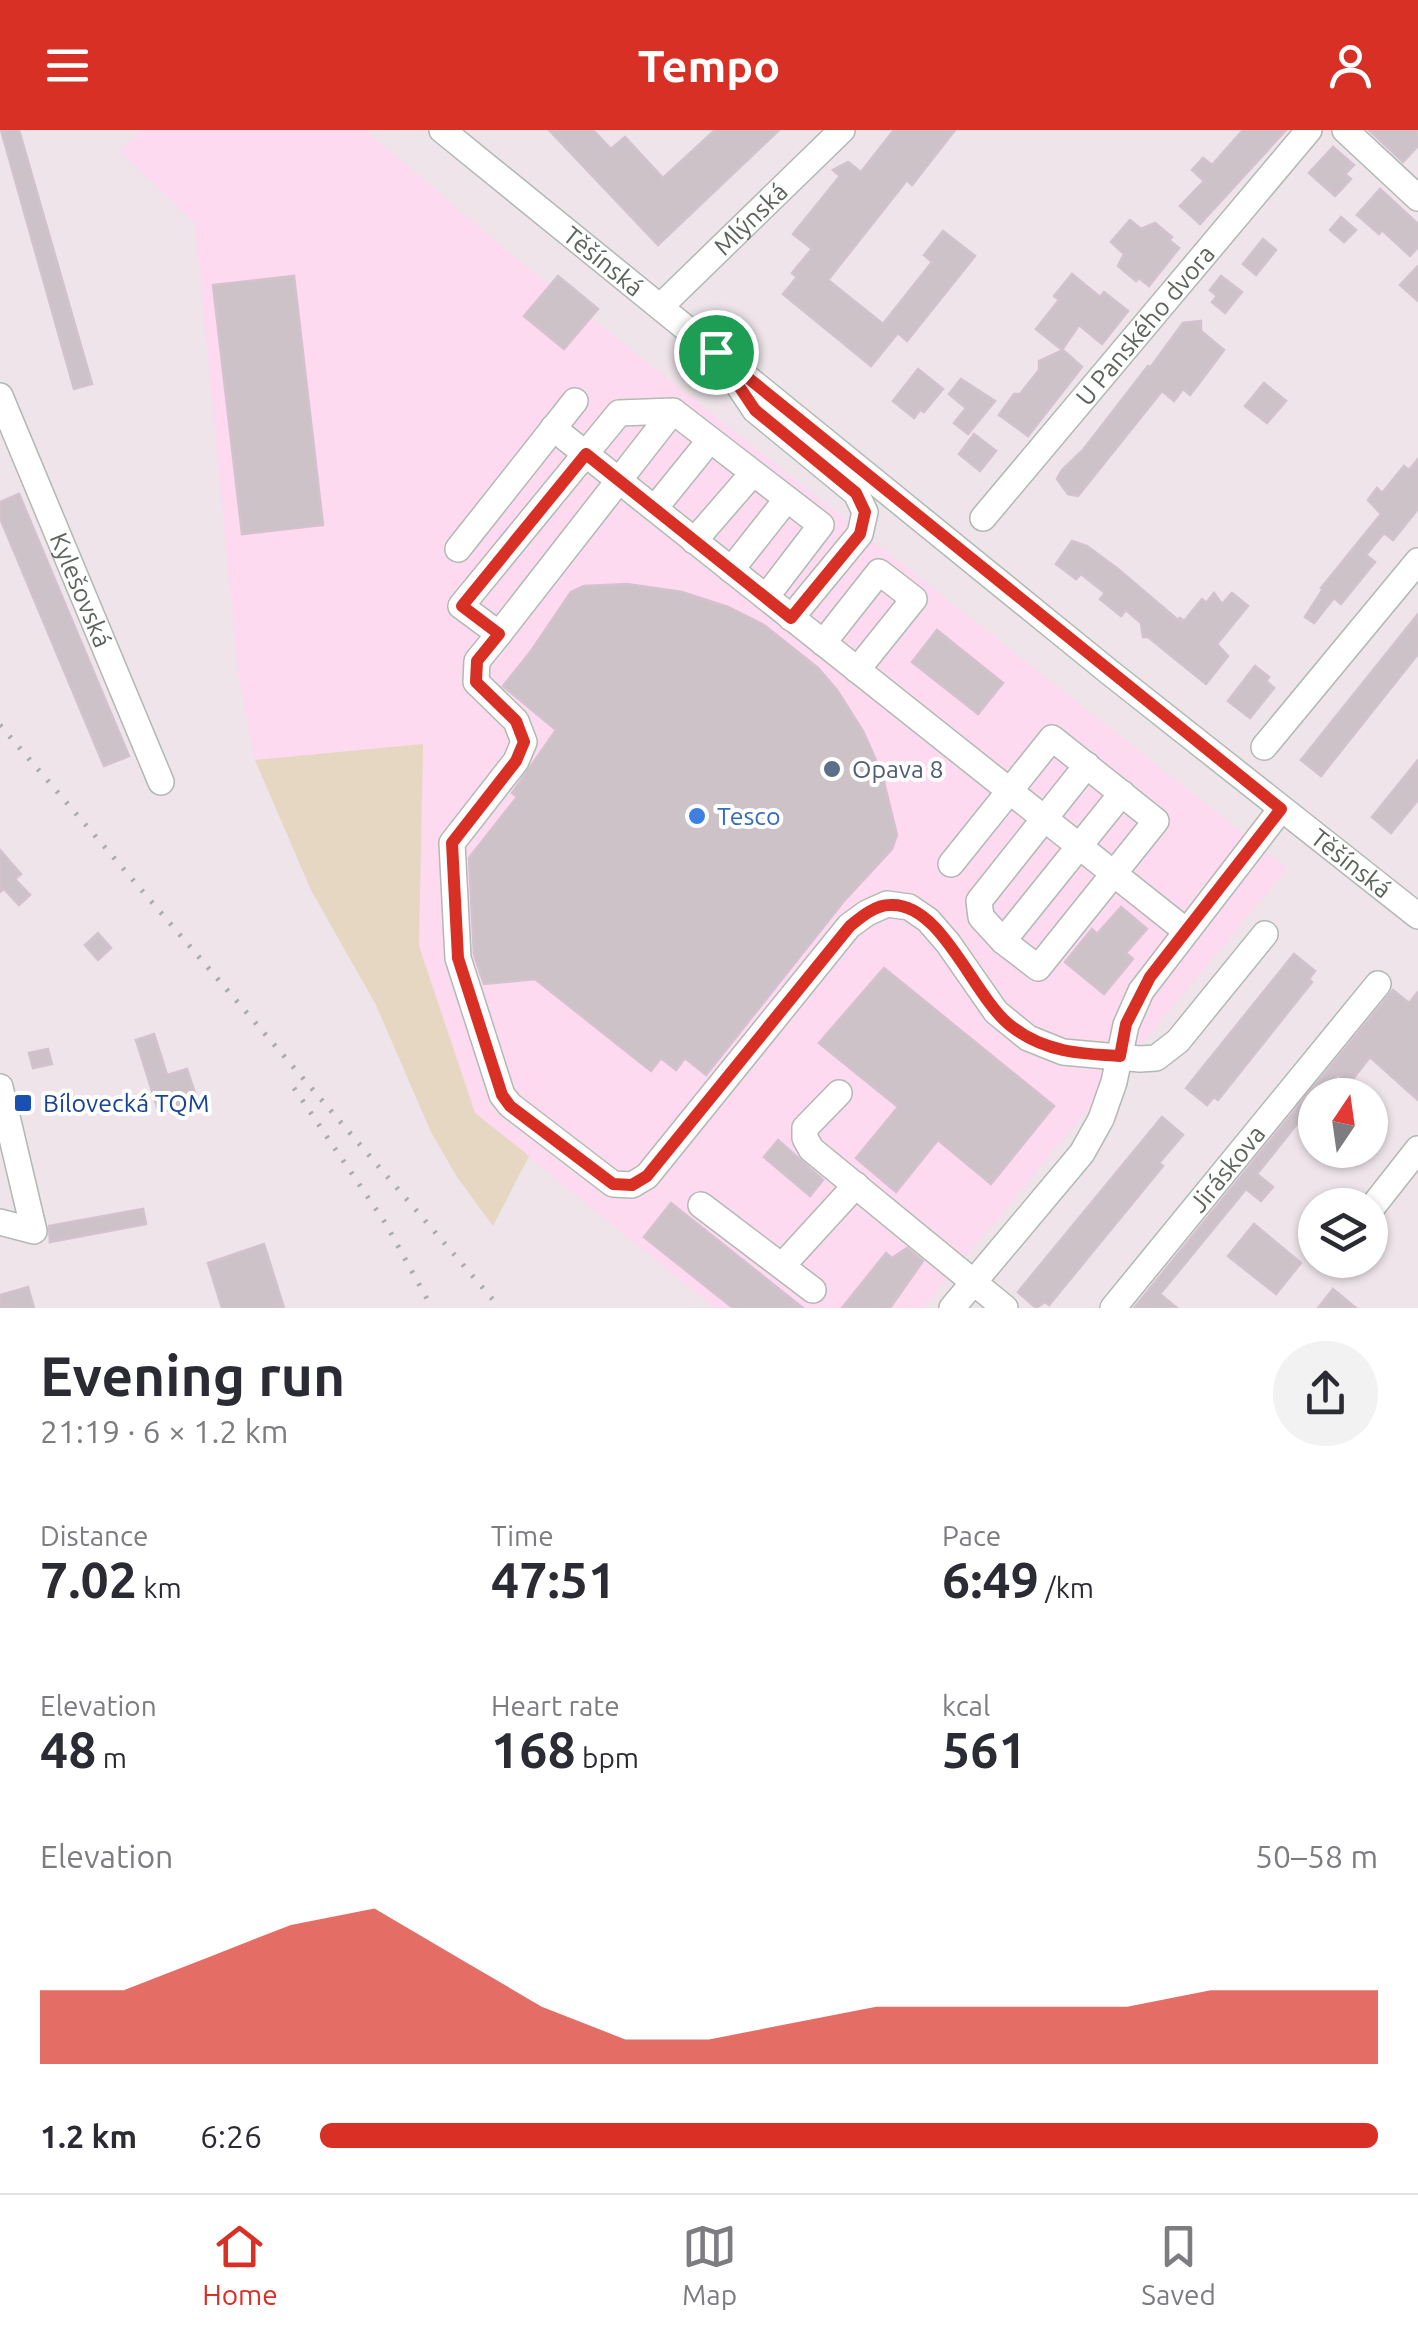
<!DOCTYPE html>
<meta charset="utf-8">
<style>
:root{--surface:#fff;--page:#f2f2f3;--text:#2b2b33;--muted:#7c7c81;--line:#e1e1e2;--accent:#d93025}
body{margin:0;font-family:Ubuntu,sans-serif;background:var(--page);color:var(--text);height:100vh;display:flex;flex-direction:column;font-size:38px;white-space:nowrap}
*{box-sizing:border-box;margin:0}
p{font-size:32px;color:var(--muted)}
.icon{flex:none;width:55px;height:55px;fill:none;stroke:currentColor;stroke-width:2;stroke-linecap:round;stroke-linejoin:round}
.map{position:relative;height:1178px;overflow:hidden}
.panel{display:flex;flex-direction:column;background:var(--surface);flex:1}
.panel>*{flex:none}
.needle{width:65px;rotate:13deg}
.controls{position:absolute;left:1298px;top:948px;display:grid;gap:20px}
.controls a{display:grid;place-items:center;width:90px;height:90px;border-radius:50%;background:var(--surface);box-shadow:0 2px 8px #0004;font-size:50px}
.pin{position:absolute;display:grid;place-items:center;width:85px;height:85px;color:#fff;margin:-42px;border:5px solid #fff;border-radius:50%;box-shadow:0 2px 10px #0007}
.round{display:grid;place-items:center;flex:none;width:105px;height:105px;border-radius:52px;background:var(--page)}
.head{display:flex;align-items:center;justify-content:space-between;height:170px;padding:0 40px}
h1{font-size:55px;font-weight:700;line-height:75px}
.figures{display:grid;grid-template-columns:repeat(3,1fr);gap:15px;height:170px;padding:10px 40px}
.figures div{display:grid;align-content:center}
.figures b{font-size:50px;font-weight:700}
.figures small{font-size:28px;font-weight:400}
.figures p{font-size:28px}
.chart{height:280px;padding:20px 40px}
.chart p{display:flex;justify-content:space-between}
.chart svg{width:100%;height:180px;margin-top:10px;fill:var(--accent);opacity:.7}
ul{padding:0 40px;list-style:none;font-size:32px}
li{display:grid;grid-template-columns:160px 120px 1fr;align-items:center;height:75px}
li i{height:25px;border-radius:12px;background:var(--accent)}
header{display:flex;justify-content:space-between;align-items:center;height:130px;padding:0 40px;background:var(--accent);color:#fff;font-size:45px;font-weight:700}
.menu{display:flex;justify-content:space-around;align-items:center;height:140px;border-top:2px solid var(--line);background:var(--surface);font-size:28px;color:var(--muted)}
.menu a{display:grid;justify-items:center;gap:5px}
.menu .current{color:var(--accent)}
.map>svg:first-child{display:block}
.commercial{fill:#fddaf0}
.green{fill:#e5d7c1}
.building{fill:#ccc2c8;stroke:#d3c2ce;stroke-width:2.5}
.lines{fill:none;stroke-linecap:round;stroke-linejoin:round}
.minor-casing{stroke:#b1b9b3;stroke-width:28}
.minor{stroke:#fff;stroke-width:25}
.rail{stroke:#aaacaa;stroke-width:5;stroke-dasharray:2.5 12;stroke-linecap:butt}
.route-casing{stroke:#fff;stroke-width:20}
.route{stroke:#d93025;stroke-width:12}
.service-dot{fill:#5c6f8a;stroke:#fff;stroke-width:4}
.shop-dot{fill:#3f7fe0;stroke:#fff;stroke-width:4}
.transit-dot{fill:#1a4fb4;stroke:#fff;stroke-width:4}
.labels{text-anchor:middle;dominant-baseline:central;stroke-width:8;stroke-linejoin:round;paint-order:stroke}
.street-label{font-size:25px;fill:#5c645d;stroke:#fff}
.service-label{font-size:25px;fill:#4e5e75;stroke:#fff;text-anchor:start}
.shop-label{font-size:25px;fill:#366cbe;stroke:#fff;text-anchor:start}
.transit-label{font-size:25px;fill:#164399;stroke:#fff;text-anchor:start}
</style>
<header><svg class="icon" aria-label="menu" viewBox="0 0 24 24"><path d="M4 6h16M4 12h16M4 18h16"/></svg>Tempo<svg class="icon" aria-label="person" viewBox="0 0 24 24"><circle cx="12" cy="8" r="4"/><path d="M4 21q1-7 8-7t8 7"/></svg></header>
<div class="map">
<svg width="1418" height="1178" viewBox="0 0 1418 1178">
<rect width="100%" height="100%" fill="#eee4ea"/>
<polygon class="commercial" points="141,0 365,0 525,136 1287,738 923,1178 715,1178 475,983 419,816 423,615 255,630 238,543 195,94 120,21"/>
<polygon class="green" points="423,614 419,816 475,983 529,1026 493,1096 457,1047 431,1002 376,875 311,760 255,630"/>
<g class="building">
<polygon points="1,0 19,0 92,254 74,259"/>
<polygon points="549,0 593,0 611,19 625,7 663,48 715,0 779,0 658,115"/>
<polygon points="894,0 955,0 912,55 907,50 828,150 883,194 932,132 924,125 943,101 975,126 907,211 898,203 871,236 783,164 797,147 792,143 812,119 793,104 840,46 833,40 848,32 861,42"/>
<polygon points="1243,0 1286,0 1200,94 1180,76 1204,51 1192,40 1203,28 1212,35"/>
<polygon points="1369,0 1418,0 1418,16 1403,32"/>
<polygon points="1333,17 1354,35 1345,44 1351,49 1335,66 1309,43"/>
<polygon points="1380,59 1418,94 1418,117 1410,126 1382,100 1379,104 1357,85"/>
<polygon points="1341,87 1356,100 1344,112 1330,100"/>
<polygon points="1130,90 1141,99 1155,93 1172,107 1169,110 1179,118 1149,156 1139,148 1136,151 1118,136 1124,124 1111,112"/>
<polygon points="1263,109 1276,120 1256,145 1243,134"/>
<polygon points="1418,136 1418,171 1400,155"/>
<polygon points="1072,144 1100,167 1104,162 1128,181 1102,214 1079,195 1062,220 1036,199 1059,170 1054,166"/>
<polygon points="294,146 323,395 242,404 213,155"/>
<polygon points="558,146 598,179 564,219 524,186"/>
<polygon points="1221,146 1242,162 1225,183 1212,172 1217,166 1210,160"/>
<polygon points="1201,191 1201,201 1224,220 1200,252 1190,265 1183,259 1174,271 1162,261 1078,366 1068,364 1057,349 1062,340 1083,320 1148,236 1150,238 1183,193"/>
<polygon points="1063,220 1082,237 1028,306 999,285 1014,264 1020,264 1039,240 1039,231"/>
<polygon points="918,239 943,259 924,282 920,280 914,288 893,271"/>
<polygon points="961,249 995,271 968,304 954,293 966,278 949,264"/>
<polygon points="1264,253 1286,271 1267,293 1245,276"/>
<polygon points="974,304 996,321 980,341 959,324"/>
<polygon points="1418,329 1418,379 1393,410 1384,403 1366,425 1375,432 1341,474 1334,468 1314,493 1305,487 1323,459 1321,458 1381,384 1368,370 1377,358 1382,363 1404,336 1409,340"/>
<polygon points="19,364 129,626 104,636 0,388 0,372"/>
<polygon points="1072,411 1087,416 1118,439 1178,490 1180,488 1184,491 1202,469 1206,473 1214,463 1222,474 1232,463 1248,476 1217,514 1228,526 1206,554 1148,507 1143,507 1141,493 1126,480 1121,486 1100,469 1105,463 1081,444 1076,449 1056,434"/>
<polygon points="627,454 682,462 728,477 764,495 818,538 837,560 863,601 882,644 897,705 892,719 844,771 706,945 685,928 676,940 661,928 651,941 535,849 484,854 474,825 469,728 517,667 512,663 556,600 503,556 531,521 571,462 584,456"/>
<polygon points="1418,484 1418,524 1321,646 1301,630"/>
<polygon points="937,500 1003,553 978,584 912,532"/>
<polygon points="1255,536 1269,547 1266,551 1274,558 1250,588 1228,571"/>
<polygon points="1418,630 1418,670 1391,703 1372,687"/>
<polygon points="0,720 21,744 15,749 30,765 19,775 4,759 0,762"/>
<polygon points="1121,777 1147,799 1126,823 1133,829 1104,864 1065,832 1092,799 1097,804"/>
<polygon points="98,803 111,818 98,830 85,815"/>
<polygon points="1294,824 1315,841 1309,849 1312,852 1218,970 1214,967 1207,975 1186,958"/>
<polygon points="884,838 1054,976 991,1054 938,1010 896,1062 856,1028 898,977 819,913"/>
<polygon points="1393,860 1409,873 1418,862 1418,970 1370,927 1349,954 1338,945 1321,965 1315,965 1315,1000 1301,989 1257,1044 1273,1057 1261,1071 1246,1059 1160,1164 1177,1178 1134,1178"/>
<polygon points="154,904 167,945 187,939 199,975 182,980 181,976 159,983 136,910"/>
<polygon points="48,919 52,934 33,938 29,923"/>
<polygon points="1162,987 1183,1005 1159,1033 1163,1036 1049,1175 1045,1172 1036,1178 1018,1162"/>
<polygon points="778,1010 823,1050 810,1066 764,1027"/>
<polygon points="671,1073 744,1131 803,1178 733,1178 644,1107"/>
<polygon points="143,1079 146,1094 50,1112 49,1096"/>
<polygon points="1254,1094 1301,1133 1276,1164 1228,1126"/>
<polygon points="264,1114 284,1178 222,1178 208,1133"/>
<polygon points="907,1118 923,1131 890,1178 842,1178 886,1123 892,1128"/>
<polygon points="28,1157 34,1178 0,1178 0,1165"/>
<polygon points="1333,1159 1356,1178 1318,1178"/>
</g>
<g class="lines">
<g class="minor-casing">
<g id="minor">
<path id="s1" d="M442,0L1108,541L1418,786"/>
<polyline points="1345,0 1418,68"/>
<path id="s2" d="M661,176L842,0"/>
<polyline points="733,247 755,280 856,363 865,382 860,404 791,488"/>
<path id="s3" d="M0,266L161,652"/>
<polyline points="673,281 619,283 461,476 499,504 673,281 821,395 766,467"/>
<polyline points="553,298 1186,801"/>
<polyline points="655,378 710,310"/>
<path id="s4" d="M983,388L1309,0"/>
<polyline points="694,411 753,343"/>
<polyline points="458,419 575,271"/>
<polyline points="731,440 787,369"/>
<polyline points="499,504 477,531 476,552 516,591 524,612 516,631 452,713 458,828 502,965 510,975 613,1054 632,1055 647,1046 849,796 867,783 887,774 909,777 928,790 948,813 996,882 1028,908 1063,922 1140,929 1156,928 1178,911 1265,804"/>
<polyline points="823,513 879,442 914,469 857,540"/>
<polyline points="1264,617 1418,431"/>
<polyline points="951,734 1052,608 1156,691 1038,838 1003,811 1122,663"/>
<polyline points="1003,811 981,787 979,771 1087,635"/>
<polyline points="0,957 34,1101 0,1092"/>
<polyline points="839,963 805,998 805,1008 811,1019 1005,1178"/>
<polyline points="701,1075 813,1160"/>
<polyline points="1370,1080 1418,1019"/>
<polyline points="782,1136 856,1055"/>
<polyline points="952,1178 1082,1023 1101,989 1114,952 1126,895 1141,861 1281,679"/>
<path id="s5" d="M1113,1178L1378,854"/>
</g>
</g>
<use href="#minor" class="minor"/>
<g class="rail">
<polyline points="0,595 500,1178"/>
<polyline points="294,958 386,1094 432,1178"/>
</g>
</g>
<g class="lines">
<g class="route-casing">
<path id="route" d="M716,222L1281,679L1150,847L1126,894L1120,926C1080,924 1044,922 1011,896C973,867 942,772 890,775C875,775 861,787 850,796L647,1046L632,1055L613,1054L510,976L502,965L458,828L452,713L516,631L524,612L516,591L476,552L477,531L499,504L462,476L586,324L791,488L860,404L865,382L856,363L755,280Z"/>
</g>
<use href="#route" class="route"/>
</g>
<circle class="service-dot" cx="832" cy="639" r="10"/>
<circle class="shop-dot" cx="697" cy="686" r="10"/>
<rect class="transit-dot" x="13" y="963" width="20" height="20" rx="5"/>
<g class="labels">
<g class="street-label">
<text stroke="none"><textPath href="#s2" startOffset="125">Mlýnská</textPath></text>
<text stroke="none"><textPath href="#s1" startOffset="208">Těšínská</textPath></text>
<text stroke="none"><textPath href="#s4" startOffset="252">U Panského dvora</textPath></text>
<text stroke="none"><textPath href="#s3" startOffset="210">Kylešovská</textPath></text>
<text stroke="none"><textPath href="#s1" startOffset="1168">Těšínská</textPath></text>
<text stroke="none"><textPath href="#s5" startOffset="180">Jiráskova</textPath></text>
</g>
<g class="service-label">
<text x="852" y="639">Opava 8</text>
</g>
<g class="shop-label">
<text x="717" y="686">Tesco</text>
</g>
<g class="transit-label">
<text x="43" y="973">Bílovecká TQM</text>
</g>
</g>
</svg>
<div class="controls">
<a><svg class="needle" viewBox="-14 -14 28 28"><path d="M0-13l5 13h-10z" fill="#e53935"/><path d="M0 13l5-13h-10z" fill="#7c7c81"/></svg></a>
<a><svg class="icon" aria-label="layers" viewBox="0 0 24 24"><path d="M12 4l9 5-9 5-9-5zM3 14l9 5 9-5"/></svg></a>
</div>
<div class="pin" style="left:716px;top:222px;background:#1e9e55"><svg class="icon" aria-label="arrive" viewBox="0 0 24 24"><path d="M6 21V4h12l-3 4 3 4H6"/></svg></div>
</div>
<section class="panel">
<div class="head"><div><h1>Evening run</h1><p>21:19 · 6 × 1.2 km</p></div><a class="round"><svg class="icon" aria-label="share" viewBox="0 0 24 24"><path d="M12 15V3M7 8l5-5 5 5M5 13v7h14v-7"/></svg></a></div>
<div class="figures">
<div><p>Distance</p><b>7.02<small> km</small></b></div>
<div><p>Time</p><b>47:51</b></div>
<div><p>Pace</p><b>6:49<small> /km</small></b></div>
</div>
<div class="figures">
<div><p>Elevation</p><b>48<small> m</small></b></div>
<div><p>Heart rate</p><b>168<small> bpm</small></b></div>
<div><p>kcal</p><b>561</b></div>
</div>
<div class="chart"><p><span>Elevation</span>50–58 m</p>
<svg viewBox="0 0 160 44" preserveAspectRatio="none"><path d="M0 44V26L10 26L20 18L30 10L40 6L50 18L60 30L70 38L80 38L90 34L100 30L110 30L120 30L130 30L140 26L150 26L160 26V44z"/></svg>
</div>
<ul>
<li><b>1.2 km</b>6:26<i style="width:100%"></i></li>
</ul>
</section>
<nav class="menu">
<a class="current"><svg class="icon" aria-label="home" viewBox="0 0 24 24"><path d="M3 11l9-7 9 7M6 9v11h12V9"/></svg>Home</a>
<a><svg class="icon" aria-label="map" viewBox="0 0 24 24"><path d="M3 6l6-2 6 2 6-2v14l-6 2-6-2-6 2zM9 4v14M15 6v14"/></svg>Map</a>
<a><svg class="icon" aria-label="saved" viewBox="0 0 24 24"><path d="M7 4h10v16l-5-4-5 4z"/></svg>Saved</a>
</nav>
